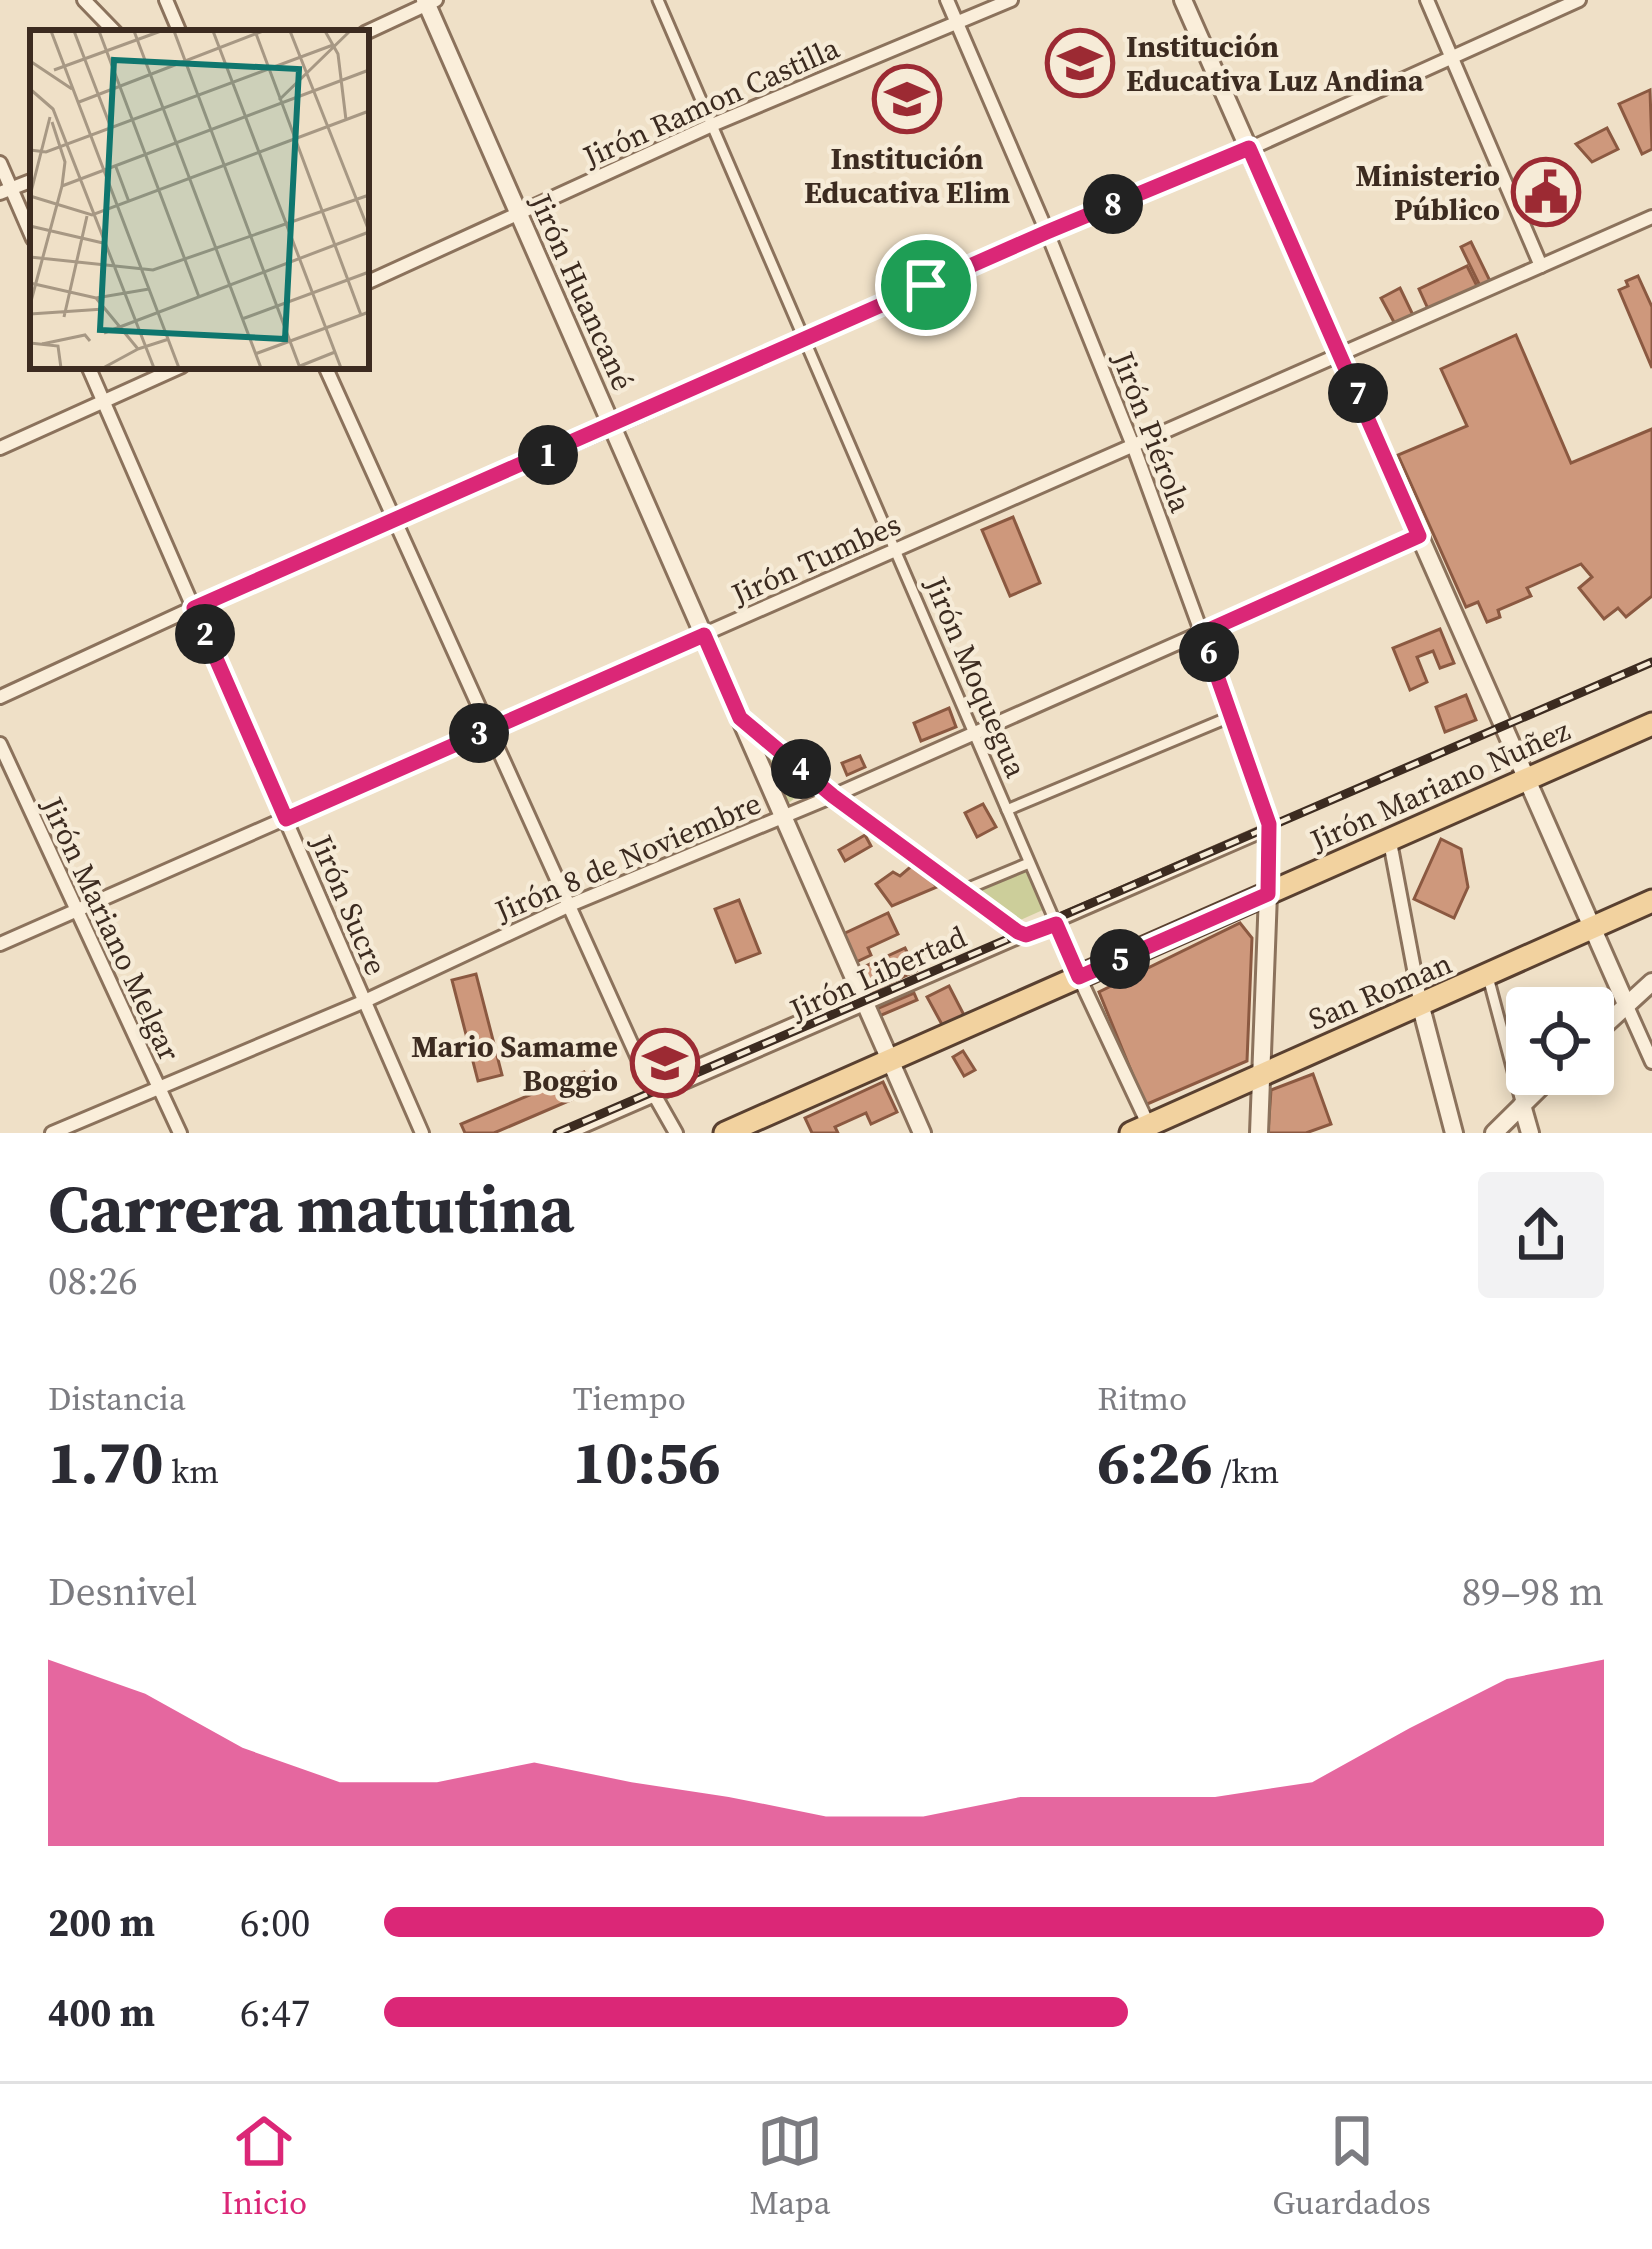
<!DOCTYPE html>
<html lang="es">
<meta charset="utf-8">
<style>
:root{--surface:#fff;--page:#f2f2f3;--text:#2b2b33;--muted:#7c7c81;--line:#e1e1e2;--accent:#db2777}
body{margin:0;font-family:"Source Serif 4",serif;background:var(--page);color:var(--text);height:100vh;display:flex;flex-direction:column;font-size:45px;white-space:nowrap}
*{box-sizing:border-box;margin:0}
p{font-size:39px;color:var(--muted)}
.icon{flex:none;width:66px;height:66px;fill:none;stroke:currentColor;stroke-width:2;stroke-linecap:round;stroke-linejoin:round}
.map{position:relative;height:1133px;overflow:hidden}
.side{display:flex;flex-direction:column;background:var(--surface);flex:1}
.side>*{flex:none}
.fabs{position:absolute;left:1506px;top:987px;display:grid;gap:24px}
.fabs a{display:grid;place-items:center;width:108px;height:108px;border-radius:12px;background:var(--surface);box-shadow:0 6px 18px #0003;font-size:60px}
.pin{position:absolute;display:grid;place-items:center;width:102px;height:102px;color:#fff;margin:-51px;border:6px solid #fff;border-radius:50%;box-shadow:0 3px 12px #0007}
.km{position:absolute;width:60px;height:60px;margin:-30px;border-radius:50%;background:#222;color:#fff;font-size:33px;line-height:60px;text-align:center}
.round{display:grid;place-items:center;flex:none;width:126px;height:126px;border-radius:12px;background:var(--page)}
.head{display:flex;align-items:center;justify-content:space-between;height:204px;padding:0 48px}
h1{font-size:66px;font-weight:700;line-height:90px}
.metrics{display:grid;grid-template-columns:repeat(3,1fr);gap:18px;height:204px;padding:12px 48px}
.metrics div{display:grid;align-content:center}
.metrics b{font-size:60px;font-weight:700}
.metrics small{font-size:33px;font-weight:400}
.metrics p{font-size:33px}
.chart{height:336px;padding:24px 48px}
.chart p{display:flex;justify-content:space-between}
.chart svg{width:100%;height:216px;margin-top:12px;fill:var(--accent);opacity:.7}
ul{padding:0 48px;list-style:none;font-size:39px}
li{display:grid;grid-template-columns:192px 144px 1fr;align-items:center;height:90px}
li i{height:30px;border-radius:15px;background:var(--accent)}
.dock{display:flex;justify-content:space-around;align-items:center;height:168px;border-top:3px solid var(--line);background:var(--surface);font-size:33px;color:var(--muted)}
.dock a{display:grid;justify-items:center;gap:6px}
.dock .on{color:var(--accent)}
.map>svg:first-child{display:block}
.green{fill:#ccce9a}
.building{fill:#ce987c;stroke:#8b5941;stroke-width:3}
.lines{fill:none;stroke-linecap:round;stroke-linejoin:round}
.pedestrian-casing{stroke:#8b725c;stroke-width:15}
.minor-casing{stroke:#8b725c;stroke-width:18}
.tertiary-casing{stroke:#8b725c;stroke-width:22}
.primary-casing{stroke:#594030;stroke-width:27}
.pedestrian{stroke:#faeeda;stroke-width:9}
.minor{stroke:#faeeda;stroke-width:12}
.tertiary{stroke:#faeeda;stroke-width:16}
.primary{stroke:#f2d29f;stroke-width:21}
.rail-casing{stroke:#3c2b20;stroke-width:9}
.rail{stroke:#f6ebd7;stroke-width:4.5;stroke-dasharray:14;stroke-linecap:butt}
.route-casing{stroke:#fff;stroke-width:24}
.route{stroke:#db2777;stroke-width:15}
.labels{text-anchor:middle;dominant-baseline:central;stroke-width:9;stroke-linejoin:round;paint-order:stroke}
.poi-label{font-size:30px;font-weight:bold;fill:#3c2b20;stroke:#f6ebd7;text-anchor:end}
.street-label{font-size:30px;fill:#3c2b20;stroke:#f6ebd7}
.inset-road{fill:none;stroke:#a79884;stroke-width:3}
.view{fill:#0f766e;fill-opacity:0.15;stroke:#0f766e;stroke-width:6}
.inset-edge{fill:none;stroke:#3c2b20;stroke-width:6}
</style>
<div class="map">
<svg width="1652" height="1133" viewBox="0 0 1652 1133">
<rect width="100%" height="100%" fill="#efe0c7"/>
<g class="green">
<polygon points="758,744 812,785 786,805"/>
<polygon points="1027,866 1045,909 1014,923 969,890"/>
</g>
<g class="building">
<polygon points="1650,90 1652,149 1642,154 1619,104"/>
<polygon points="1607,128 1618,149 1592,162 1576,144"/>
<polygon points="1560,168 1573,197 1531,215 1519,187"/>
<polygon points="1471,242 1491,283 1481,288 1461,247"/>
<polygon points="1467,266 1478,288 1429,311 1419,289"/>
<polygon points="1638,276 1652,307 1652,368 1619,290 1628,286 1626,281"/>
<polygon points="1400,288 1413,315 1395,324 1381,298"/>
<polygon points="1516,335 1571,463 1652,429 1652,596 1626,617 1618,608 1604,619 1579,588 1592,577 1581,564 1527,588 1531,596 1498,610 1500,617 1487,622 1478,602 1466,607 1398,455 1467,426 1441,369"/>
<polygon points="1013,517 1040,583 1010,596 982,530"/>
<polygon points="1440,629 1454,663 1440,668 1433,651 1417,657 1427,682 1410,690 1393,648"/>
<polygon points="1466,695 1476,720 1445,732 1436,707"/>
<polygon points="949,708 956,727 921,741 914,723"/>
<polygon points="860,756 865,767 847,775 842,763"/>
<polygon points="983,804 996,827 977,837 965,813"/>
<polygon points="865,835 871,846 845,861 839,850"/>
<polygon points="1441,839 1461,849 1468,887 1454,918 1414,899"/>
<polygon points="915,863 937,887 892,906 876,884 893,872 900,876"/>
<polygon points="739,900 760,953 736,962 715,909"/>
<polygon points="888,913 898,934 868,948 871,955 854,963 841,935"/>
<polygon points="1240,923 1252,938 1247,1061 1145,1105 1099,992"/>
<polygon points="905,948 916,971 868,993 857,970"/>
<polygon points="476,974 502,1075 478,1081 452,980"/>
<polygon points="949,986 964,1015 945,1030 927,997"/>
<polygon points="914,993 917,1000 877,1017 874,1010"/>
<polygon points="963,1051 975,1070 964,1076 953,1057"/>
<polygon points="584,1072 592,1091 494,1133 465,1133 461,1124"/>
<polygon points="1313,1074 1331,1124 1306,1133 1268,1133 1271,1090"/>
<polygon points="883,1082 897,1112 871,1124 866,1113 835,1127 838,1133 812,1133 805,1118"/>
</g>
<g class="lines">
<g class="pedestrian-casing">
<g id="pedestrian">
<polyline points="658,0 1079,977"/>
<polyline points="833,796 1026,935"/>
<polyline points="1007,810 1232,716"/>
<polyline points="964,890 1029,863"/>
<polyline points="1488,977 1522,1105"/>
<polyline points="571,1133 1270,829"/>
</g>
</g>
<g class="minor-casing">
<g id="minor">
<polyline points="84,0 116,33"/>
<polyline points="166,0 180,33"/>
<polyline points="947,0 1047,232 1134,448 1232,716 1269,824 1268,894"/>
<polyline points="1427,0 1541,266"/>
<polyline points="365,33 436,0"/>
<polyline points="0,163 33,239"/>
<polyline points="0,193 33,180"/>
<polyline points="366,283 712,125 1011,0"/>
<polyline points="88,366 422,1133"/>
<polyline points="325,366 655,1096 676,1133"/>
<polyline points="0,448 182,366"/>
<polyline points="0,697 193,608 612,427 1047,232 1249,149 1579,0"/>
<polyline points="742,720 833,796"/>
<polyline points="0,744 180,1133"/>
<polyline points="1390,842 1421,1006"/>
<polyline points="0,944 1652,217"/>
<polyline points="1079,977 1148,1124"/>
<polyline points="1626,1004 1652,1062"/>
<polyline points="653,1086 861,995"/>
<polyline points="52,1133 365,1001 570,905 833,796 1419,536"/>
</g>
</g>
<g class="tertiary-casing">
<g id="tertiary">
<polyline points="425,0 922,1133"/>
<polyline points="1183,0 1626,1004"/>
<polyline points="1421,1007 1454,1133"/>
<polyline points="1593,1036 1652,982"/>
<polyline points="1522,1105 1530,1133"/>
<polyline points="1259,1133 1268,894"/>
<polyline points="1494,1133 1554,1074"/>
</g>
</g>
<g class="primary-casing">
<g id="primary">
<polyline points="725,1133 1652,724"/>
<polyline points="1131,1133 1652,901"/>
</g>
</g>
<use href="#pedestrian" class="pedestrian"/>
<use href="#minor" class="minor"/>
<use href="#tertiary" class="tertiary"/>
<use href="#primary" class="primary"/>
<g class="rail-casing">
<polyline id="rail" points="557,1133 1652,662"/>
</g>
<use href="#rail" class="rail"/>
</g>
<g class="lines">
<g class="route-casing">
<polygon id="route" points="1249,148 1419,536 1202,633 1269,824 1268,894 1079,977 1056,924 1026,935 1018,932 833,796 740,718 704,635 286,819 194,608 1047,232"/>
</g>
<use href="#route" class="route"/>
</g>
<defs>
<g id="school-ring" transform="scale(3.45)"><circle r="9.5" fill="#f6ebd7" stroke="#9c2a33" stroke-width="1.5"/><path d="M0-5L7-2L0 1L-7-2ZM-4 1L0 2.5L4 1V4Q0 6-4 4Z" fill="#9c2a33"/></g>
<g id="civic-ring" transform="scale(3.45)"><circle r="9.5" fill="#f6ebd7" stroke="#9c2a33" stroke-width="1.5"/><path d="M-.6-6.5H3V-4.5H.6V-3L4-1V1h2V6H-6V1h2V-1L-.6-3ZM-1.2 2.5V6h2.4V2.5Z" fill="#9c2a33"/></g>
</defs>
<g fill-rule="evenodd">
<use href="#school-ring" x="1080" y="63"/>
<use href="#school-ring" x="907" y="99"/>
<use href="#civic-ring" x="1546" y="192"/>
<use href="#school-ring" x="665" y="1063"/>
</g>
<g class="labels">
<g class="poi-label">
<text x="1126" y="46" text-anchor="start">Institución<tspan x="1126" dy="34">Educativa Luz Andina</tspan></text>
<text x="907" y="158" text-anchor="middle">Institución<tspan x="907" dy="34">Educativa Elim</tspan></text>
<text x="1500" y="175">Ministerio<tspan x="1500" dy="34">Público</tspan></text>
<text x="618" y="1046">Mario Samame<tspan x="618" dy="34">Boggio</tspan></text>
</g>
<g class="street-label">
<text transform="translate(711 102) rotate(-24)">Jirón Ramon Castilla</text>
<text transform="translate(582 292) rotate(66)">Jirón Huancané</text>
<text transform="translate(1152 432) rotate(69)">Jirón Piérola</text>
<text transform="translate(816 559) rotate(-24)">Jirón Tumbes</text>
<text transform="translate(976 677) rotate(67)">Jirón Moquegua</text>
<text transform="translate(1440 785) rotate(-24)">Jirón Mariano Nuñez</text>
<text transform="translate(628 857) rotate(-23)">Jirón 8 de Noviembre</text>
<text transform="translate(349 905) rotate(67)">Jirón Sucre</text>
<text transform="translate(111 929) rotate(65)">Jirón Mariano Melgar</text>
<text transform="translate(878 973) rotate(-24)">Jirón Libertad</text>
<text transform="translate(1380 991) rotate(-23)">San Roman</text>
</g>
</g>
<g transform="translate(30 30)">
<rect width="339" height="339" fill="#efe0c7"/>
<path class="inset-road" d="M21,1L149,338M44,1L81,98M69,1L169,267M104,1L231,338M144,1L270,338M183,1L311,338M225,1L331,285M260,1L339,201M295,1L308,24L316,90M0,31L42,59M24,40L131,1M0,59L23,79L124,338M249,70L320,1M49,72L233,1M0,120L16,122L303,15M86,137L99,172M32,156L339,40M0,166L62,185L339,81M0,166L20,87M0,196L73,213M0,227L123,240L339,165M0,253L66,268L119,259M66,268L108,319L139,309M0,275L32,156L35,132L22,92M0,284L74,279M34,287L57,186M212,289L339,242M74,303L339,202M0,313L28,316L31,338M12,314L55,305L60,311M225,324L339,282M270,336L305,322M73,338L108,319"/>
<path class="view" d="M84,30L269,39L255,309L70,300Z"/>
<rect width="339" height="339" class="inset-edge"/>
</g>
</svg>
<div class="fabs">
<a><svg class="icon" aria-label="locate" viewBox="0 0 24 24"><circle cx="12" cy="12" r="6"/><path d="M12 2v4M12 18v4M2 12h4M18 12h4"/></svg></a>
</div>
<div class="pin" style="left:926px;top:285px;background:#1e9e55"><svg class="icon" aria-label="arrive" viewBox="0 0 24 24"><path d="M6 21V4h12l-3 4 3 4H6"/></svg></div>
<b class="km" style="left:548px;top:455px">1</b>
<b class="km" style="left:205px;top:634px">2</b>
<b class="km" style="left:479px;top:733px">3</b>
<b class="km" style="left:801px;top:769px">4</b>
<b class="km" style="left:1120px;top:959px">5</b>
<b class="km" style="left:1209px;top:652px">6</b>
<b class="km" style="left:1358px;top:393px">7</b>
<b class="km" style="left:1113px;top:204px">8</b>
</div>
<section class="side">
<div class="head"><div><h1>Carrera matutina</h1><p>08:26</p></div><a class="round"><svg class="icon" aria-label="share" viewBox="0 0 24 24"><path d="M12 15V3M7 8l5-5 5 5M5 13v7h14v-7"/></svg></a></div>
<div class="metrics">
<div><p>Distancia</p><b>1.70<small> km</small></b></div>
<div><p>Tiempo</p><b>10:56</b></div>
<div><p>Ritmo</p><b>6:26<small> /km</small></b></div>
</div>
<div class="chart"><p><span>Desnivel</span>89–98 m</p>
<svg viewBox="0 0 160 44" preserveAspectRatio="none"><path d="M0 44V6L10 13L20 24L30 31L40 31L50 27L60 31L70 34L80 38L90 38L100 34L110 34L120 34L130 31L140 20L150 10L160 6V44z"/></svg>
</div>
<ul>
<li><b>200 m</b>6:00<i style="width:100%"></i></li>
<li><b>400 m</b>6:47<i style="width:61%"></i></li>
</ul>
</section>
<nav class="dock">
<a class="on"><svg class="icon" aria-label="home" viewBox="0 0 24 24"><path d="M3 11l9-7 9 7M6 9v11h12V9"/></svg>Inicio</a>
<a><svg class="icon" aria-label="map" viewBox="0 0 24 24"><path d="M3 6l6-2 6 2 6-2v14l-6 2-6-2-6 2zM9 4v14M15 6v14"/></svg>Mapa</a>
<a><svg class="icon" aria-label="saved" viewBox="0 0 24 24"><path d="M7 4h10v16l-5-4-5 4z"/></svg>Guardados</a>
</nav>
